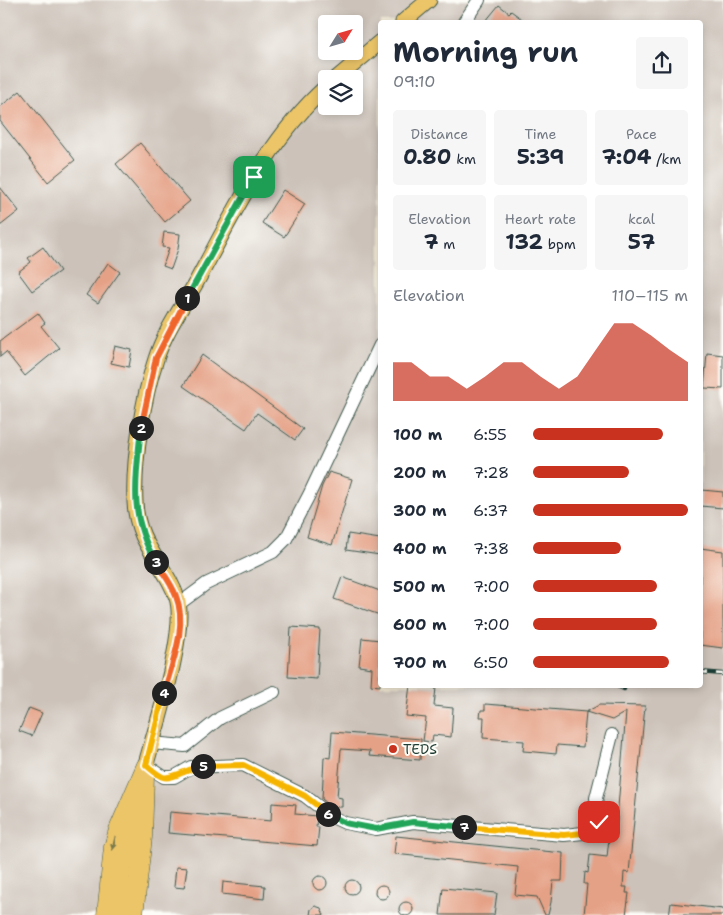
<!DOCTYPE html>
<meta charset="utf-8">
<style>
:root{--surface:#fff;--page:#f6f6f7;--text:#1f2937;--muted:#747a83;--accent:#c8321e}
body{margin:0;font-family:"Shantell Sans",sans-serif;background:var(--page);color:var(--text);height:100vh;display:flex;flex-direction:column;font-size:19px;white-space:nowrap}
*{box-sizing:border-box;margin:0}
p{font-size:16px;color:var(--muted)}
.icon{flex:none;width:28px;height:28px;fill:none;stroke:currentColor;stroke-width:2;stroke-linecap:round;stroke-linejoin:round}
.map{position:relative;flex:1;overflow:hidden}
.details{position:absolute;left:378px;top:20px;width:325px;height:668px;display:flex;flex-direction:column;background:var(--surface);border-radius:5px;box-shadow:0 2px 8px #0003}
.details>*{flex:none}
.needle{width:32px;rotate:53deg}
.fabs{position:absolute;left:318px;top:15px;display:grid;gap:10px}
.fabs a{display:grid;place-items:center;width:45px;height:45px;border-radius:5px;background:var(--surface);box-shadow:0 2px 8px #0003;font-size:25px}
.pin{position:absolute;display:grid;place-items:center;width:42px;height:42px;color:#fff;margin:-21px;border-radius:10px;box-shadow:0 2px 8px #0006}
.km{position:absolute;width:25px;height:25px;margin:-12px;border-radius:50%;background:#222;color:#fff;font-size:14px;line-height:25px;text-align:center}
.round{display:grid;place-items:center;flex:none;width:52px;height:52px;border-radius:5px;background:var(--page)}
.summary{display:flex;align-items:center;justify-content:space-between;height:85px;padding:0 15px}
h1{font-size:28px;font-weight:700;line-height:38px}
.metrics{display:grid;grid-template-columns:repeat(3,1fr);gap:8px;height:85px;padding:5px 15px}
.metrics div{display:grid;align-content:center;border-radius:5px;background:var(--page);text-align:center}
.metrics b{font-size:21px;font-weight:700}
.metrics small{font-size:14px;font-weight:400}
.metrics p{font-size:14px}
.chart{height:140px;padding:10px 15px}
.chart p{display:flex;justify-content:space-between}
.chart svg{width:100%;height:90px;margin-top:5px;fill:var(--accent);opacity:.7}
ul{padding:0 15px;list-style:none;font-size:16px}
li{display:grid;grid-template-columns:80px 60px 1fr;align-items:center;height:38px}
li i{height:12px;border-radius:6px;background:var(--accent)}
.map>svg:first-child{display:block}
.industrial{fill:#ccc2b9;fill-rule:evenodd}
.building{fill:#e5a186}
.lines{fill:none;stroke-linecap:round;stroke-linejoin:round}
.minor-casing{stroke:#3f574c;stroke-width:14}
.major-casing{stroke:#3f574c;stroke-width:17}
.highway-casing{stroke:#3f574c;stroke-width:19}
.minor{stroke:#fff;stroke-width:12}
.major{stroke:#ecc569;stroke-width:15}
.highway{stroke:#ecc569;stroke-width:18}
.rail-casing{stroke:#1f3d34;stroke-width:4.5}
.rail{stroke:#fdfcf7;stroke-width:2.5;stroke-dasharray:8;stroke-linecap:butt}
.oneway{fill:#7b7a4c}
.split-1-casing{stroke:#fff;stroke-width:10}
.split-2-casing{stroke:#fff;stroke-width:10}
.split-3-casing{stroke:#fff;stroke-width:10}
.split-4-casing{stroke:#fff;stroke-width:10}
.split-5-casing{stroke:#fff;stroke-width:10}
.split-6-casing{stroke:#fff;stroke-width:10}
.split-7-casing{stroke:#fff;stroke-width:10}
.split-8-casing{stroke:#fff;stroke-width:10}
.split-1{stroke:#22a559;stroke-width:6}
.split-2{stroke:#f0652b;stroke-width:6}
.split-3{stroke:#22a559;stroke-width:6}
.split-4{stroke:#f0652b;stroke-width:6}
.split-5{stroke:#f5b400;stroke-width:6}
.split-6{stroke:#f5b400;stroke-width:6}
.split-7{stroke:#22a559;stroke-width:6}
.split-8{stroke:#f5b400;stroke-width:6}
.poi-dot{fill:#c8321e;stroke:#fdfcf7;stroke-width:2}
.labels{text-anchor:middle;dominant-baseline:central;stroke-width:4;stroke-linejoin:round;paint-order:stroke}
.poi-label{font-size:14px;fill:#1f3d34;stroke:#fdfcf7;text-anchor:start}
</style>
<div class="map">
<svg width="723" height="915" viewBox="0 0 723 915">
<rect width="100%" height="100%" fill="#fdfcf7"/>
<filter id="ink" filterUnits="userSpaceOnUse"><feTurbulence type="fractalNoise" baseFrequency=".02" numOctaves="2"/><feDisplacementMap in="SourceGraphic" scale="10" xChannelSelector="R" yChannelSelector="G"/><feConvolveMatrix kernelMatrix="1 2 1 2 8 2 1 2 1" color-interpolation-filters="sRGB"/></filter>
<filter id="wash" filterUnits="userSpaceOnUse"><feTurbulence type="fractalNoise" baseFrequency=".0096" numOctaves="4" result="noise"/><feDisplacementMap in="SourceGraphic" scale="20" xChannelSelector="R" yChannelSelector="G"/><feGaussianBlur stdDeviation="1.12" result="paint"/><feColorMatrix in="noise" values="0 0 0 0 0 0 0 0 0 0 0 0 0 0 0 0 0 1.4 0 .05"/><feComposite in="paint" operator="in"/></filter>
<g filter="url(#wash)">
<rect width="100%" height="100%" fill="#f4ebd6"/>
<path class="industrial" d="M0,0H723V915H0ZM380,22H700V685H380ZM326,24H354V51H326ZM326,79H354V106H326Z"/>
<g id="blocks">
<g class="building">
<polygon points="499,5 509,13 511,11 526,22 485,22"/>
<polygon points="20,91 75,160 48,182 0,121 0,107"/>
<polygon points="140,143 190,201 165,222 116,164"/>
<polygon points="0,187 19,211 0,226"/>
<polygon points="283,190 305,204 284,237 262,223"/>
<polygon points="164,232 180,234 178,249 171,269 163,266 169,248 162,247"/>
<polygon points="43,247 60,271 32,291 18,272 31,262 28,258"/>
<polygon points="108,263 120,272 98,303 86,295"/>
<polygon points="38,313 45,323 41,326 59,348 25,376 6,352 0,357 0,341"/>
<polygon points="115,346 132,350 129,367 111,363"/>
<polygon points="707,353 723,355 723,389 704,388"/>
<polygon points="202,355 303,429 295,440 257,413 246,429 183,386"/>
<polygon points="329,472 352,479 332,545 307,537 322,486"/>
<polygon points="702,490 723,492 723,508 700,506"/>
<polygon points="348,534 380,539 380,555 346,550"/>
<polygon points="700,548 723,551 723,648 700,645"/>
<polygon points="342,577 380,591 380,615 334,599"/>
<polygon points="291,627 320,629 317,679 288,677"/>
<polygon points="362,638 380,640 380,686 371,685 372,668 359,666"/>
<polygon points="410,685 436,688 434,706 453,708 451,737 433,735 432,742 423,741 426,718 406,716"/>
<polygon points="485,704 586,712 583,747 557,745 556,754 536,752 523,751 524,741 483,738 484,717 480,717 481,710 485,710"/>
<polygon points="599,705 645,706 629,873 624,872 623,887 627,887 626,893 629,893 626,915 584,915 587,884 584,884 585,872 588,873 590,855 607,857 610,829 616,831 626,712 612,720 586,712"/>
<polygon points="29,708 42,713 32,736 19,731"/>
<polygon points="332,732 421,739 420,760 369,756 370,751 341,749 337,797 342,798 342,807 332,807 322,799 324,757 330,758"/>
<polygon points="272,803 296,805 295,814 317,816 316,827 319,827 317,846 168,833 170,812 271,821"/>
<polygon points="396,836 563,853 562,881 553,881 551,902 548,915 545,915 537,897 515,895 518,867 394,854"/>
<polygon points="176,867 187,868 184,888 174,887"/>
<circle cx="320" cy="883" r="7"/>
<circle cx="352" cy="887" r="7"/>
<polygon points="223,882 265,886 264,899 222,894"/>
<circle cx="382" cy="892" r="7"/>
<polygon points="443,888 497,893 494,915 440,915"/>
<circle cx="406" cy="909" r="7"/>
<polygon points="671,903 723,909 723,915 669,915"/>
<polygon points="315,906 321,908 324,915 310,915 311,909"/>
</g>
</g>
</g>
<g filter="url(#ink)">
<use href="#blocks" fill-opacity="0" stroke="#3f574c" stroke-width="1"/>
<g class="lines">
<g class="minor-casing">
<g id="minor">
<polyline points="464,22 479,0"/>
<polyline points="179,604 206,584 273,552 286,539 309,495 380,345"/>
<polyline points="151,743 185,746 220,718 274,692"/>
<polyline points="146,765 164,777 174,777 191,767 243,765 305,796 332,817 345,823 376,829 413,822 564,835 583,833 599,822 596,798 612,735"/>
</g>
</g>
<g class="major-casing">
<g id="major">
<polyline points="403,22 429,0"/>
<polyline points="336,79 380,42"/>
<path d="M143,775C153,736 188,632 177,598C165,562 137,546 135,502C133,461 143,397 156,359C165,330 184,305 198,279C235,211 268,139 326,87"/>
<polyline points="119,915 123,870 138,798"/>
</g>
</g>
<g class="highway-casing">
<g id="highway">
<polyline points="106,915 113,847 118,830 146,765"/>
<polyline points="134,915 143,837 145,776"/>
</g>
</g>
<use href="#minor" class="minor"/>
<use href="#major" class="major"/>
<use href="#highway" class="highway"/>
<g class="rail-casing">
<g id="rail">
<polyline points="700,672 723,674"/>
<polyline points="615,685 624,689"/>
</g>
</g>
<use href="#rail" class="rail"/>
</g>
<defs><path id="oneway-solid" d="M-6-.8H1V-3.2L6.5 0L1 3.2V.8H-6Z" transform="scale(1.25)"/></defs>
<use class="oneway" href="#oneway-solid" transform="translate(114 843) rotate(103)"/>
</g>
<g class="lines" filter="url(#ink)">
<g class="split-1-casing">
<polyline id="split-1" points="187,298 254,177"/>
</g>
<g class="split-2-casing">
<polyline id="split-2" points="141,428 156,358 187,298"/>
</g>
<g class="split-3-casing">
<path id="split-3" d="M141,428C136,478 128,516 156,562"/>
</g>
<g class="split-4-casing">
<path id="split-4" d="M156,562C163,573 172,584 176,596C188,626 172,663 164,693"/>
</g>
<g class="split-5-casing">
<path id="split-5" d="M164,693L146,765C151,769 157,775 163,777C172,780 191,767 203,766"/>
</g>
<g class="split-6-casing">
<polyline id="split-6" points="203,766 243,765 305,796 328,814"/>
</g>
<g class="split-7-casing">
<polyline id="split-7" points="328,814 345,823 376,829 413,822 464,827"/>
</g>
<g class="split-8-casing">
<polyline id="split-8" points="464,827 564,835 583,833 599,822"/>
</g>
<use href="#split-1" class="split-1"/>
<use href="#split-2" class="split-2"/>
<use href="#split-3" class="split-3"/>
<use href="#split-4" class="split-4"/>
<use href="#split-5" class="split-5"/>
<use href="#split-6" class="split-6"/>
<use href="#split-7" class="split-7"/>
<use href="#split-8" class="split-8"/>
</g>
<circle class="poi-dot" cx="393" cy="749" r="5"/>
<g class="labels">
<g class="poi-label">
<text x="403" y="749">TEDS</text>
</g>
</g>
</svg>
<div class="fabs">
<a><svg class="needle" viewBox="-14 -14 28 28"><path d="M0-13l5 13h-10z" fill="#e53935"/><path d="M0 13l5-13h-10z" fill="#747a83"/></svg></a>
<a><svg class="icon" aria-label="layers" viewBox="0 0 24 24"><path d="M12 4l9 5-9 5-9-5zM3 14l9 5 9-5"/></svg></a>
</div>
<div class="pin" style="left:254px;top:177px;background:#1e9e55"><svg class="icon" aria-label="arrive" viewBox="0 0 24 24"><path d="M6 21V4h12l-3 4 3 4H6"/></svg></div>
<div class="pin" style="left:599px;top:822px;background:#d93025"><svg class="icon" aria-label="check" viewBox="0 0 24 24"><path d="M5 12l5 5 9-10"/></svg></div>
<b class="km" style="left:187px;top:298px">1</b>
<b class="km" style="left:141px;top:428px">2</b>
<b class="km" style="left:156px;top:562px">3</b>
<b class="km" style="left:164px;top:693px">4</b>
<b class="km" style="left:203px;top:766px">5</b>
<b class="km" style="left:328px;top:814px">6</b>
<b class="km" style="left:464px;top:827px">7</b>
<section class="details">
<div class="summary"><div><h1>Morning run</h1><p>09:10</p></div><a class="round"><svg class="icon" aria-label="share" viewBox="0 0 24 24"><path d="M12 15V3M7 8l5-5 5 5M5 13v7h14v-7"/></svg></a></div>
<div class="metrics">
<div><p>Distance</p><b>0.80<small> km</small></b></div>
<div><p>Time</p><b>5:39</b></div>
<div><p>Pace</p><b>7:04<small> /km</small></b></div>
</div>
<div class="metrics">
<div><p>Elevation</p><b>7<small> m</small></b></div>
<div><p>Heart rate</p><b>132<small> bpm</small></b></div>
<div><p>kcal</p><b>57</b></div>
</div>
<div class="chart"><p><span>Elevation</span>110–115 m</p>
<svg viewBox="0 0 160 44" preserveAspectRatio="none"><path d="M0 44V25L10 25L20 32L30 32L40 38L50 32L60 25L70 25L80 32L90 38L100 32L110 19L120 6L130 6L140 12L150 19L160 25V44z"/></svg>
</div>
<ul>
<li><b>100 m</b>6:55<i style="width:84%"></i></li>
<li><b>200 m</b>7:28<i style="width:62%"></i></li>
<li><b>300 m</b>6:37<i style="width:100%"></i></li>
<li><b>400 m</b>7:38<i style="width:57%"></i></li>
<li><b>500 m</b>7:00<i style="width:80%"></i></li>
<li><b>600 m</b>7:00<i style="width:80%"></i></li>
<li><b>700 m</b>6:50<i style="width:88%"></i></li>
</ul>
</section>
</div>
